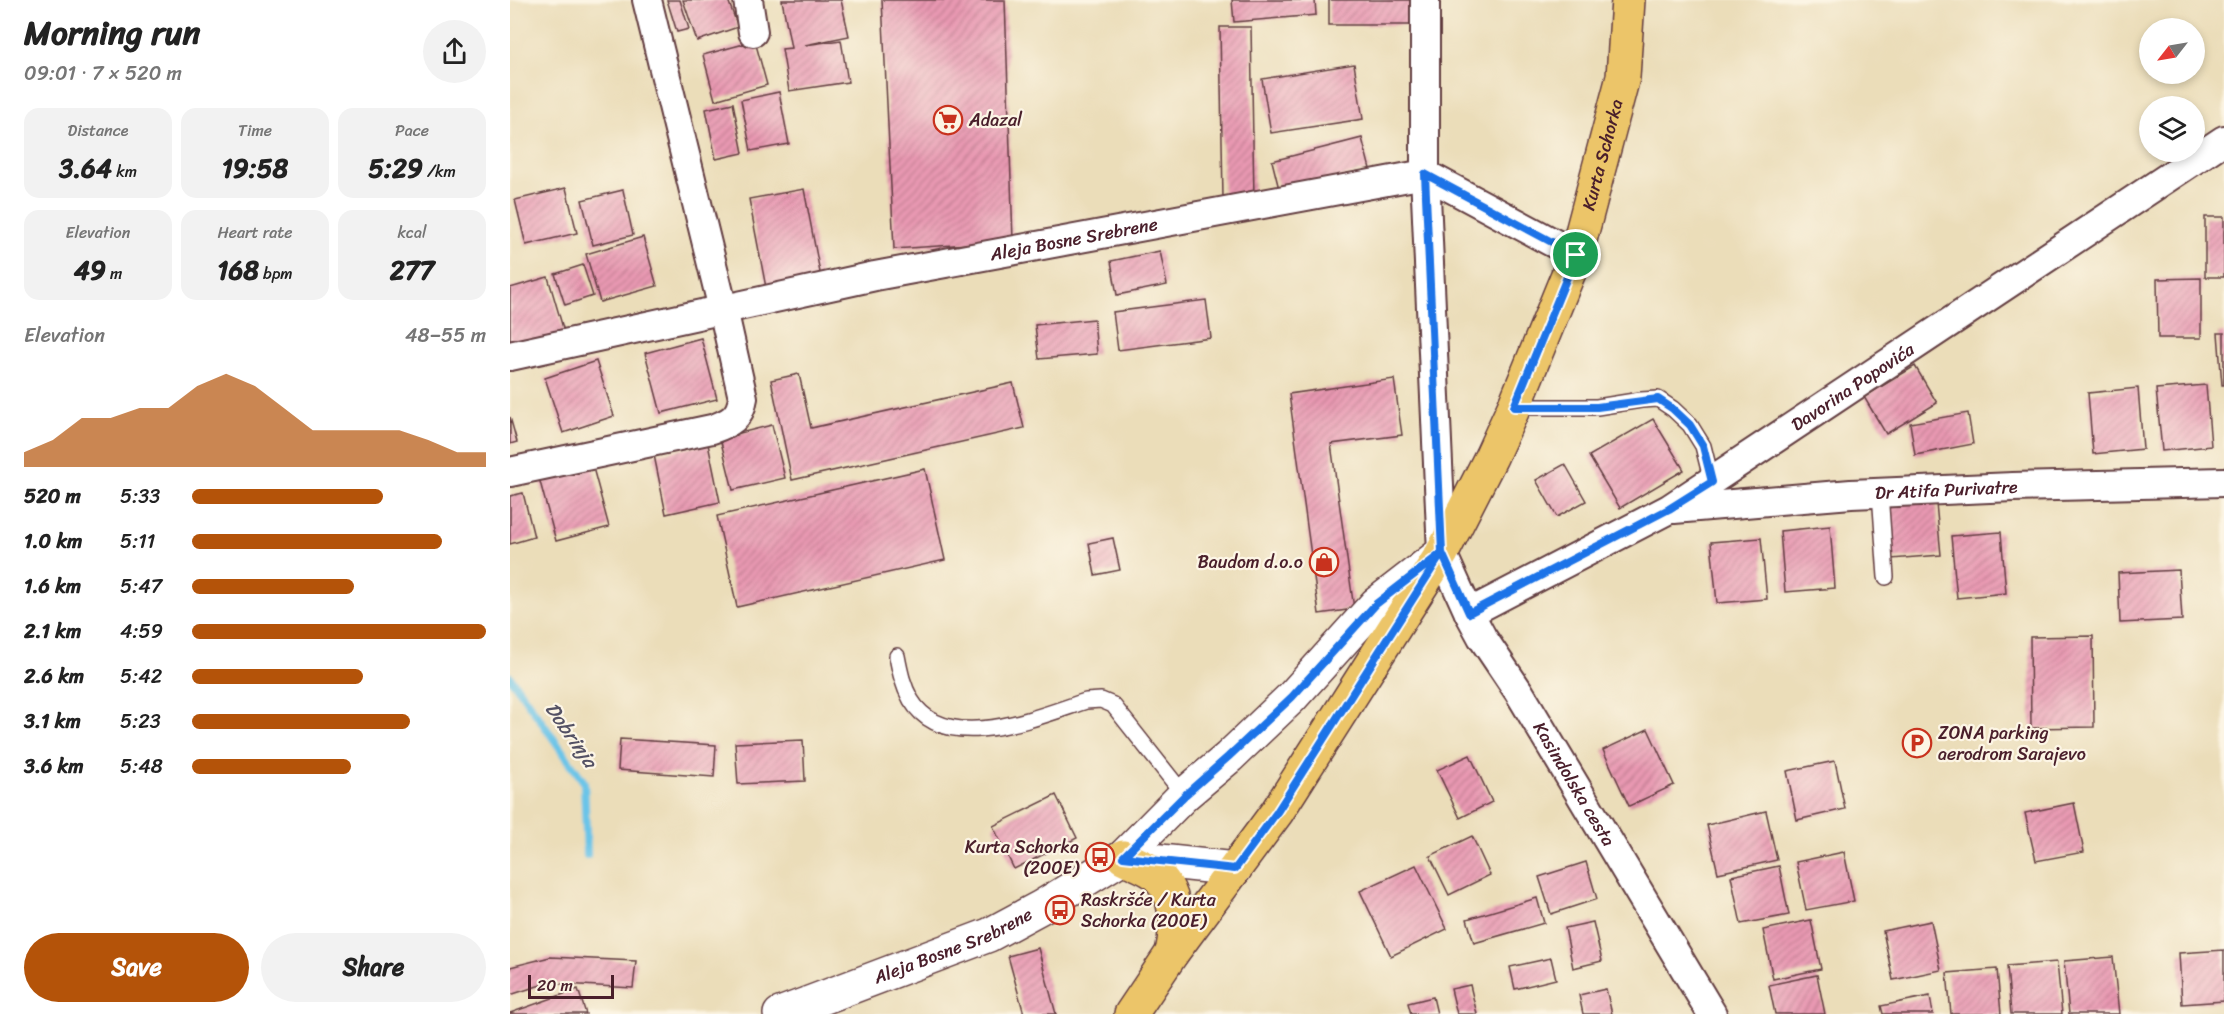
<!DOCTYPE html>
<meta charset="utf-8">
<style>
:root{--surface:#fff;--page:#f2f2f2;--text:#222;--muted:#767676;--accent:#b45309}
body{margin:0;font-family:Sriracha,sans-serif;background:var(--page);color:var(--text);height:100vh;display:flex;flex-direction:column;font-size:22px;white-space:nowrap}
*{box-sizing:border-box;margin:0}
p{font-size:20px;color:var(--muted)}
.icon{flex:none;width:33px;height:33px;fill:none;stroke:currentColor;stroke-width:2;stroke-linecap:round;stroke-linejoin:round}
.map{position:relative;flex:1;overflow:hidden}
.panel{display:flex;flex-direction:column;background:var(--surface);width:510px}
.panel>*{flex:none}
.needle{width:39px;rotate:239deg}
.controls{position:absolute;left:1629px;top:18px;display:grid;gap:12px}
.controls a{display:grid;place-items:center;width:66px;height:66px;border-radius:50%;background:var(--surface);box-shadow:0 3px 9px #0003;font-size:30px}
.scale{position:absolute;left:18px;bottom:15px;width:86px;box-sizing:border-box;padding-left:6px;border:3px solid #4a1f2b;border-top:0;font-size:16px;line-height:21px;white-space:nowrap;color:#4a1f2b;-webkit-text-stroke:4px #fcf5e5;paint-order:stroke}
.pin{position:absolute;display:grid;place-items:center;width:51px;height:51px;color:#fff;margin:-26px;border:3px solid #fff;border-radius:50%;box-shadow:0 2px 6px #0007}
.round{display:grid;place-items:center;flex:none;width:63px;height:63px;border-radius:32px;background:var(--page)}
.summary{display:flex;align-items:center;justify-content:space-between;height:102px;padding:0 24px}
h1{font-size:33px;font-weight:700;line-height:45px}
.stats{display:grid;grid-template-columns:repeat(3,1fr);gap:9px;height:102px;padding:6px 24px}
.stats div{display:grid;align-content:center;border-radius:15px;background:var(--page);text-align:center}
.stats b{font-size:26px;font-weight:700}
.stats small{font-size:16px;font-weight:400}
.stats p{font-size:16px}
.chart{height:168px;padding:12px 24px}
.chart p{display:flex;justify-content:space-between}
.chart svg{width:100%;height:108px;margin-top:6px;fill:var(--accent);opacity:.7}
.action{display:flex;gap:12px;margin-top:auto;padding:12px 24px}
.action a{flex:1;height:69px;border-radius:36px;background:var(--accent);color:#fff;font-size:24px;font-weight:700;line-height:69px;text-align:center}
.action a+a{background:var(--page);color:var(--text)}
ul{padding:0 24px;list-style:none;font-size:20px}
li{display:grid;grid-template-columns:96px 72px 1fr;align-items:center;height:45px}
li i{height:15px;border-radius:8px;background:var(--accent)}
main{display:flex;flex:1;min-height:0}
.map>svg:first-child{display:block}
.lines{fill:none;stroke-linecap:round;stroke-linejoin:round}
.stream{stroke:#6bc4e8;stroke-width:8}
.building{fill:url(#building-hatch)}
.service-casing{stroke:#623c40;stroke-width:18}
.minor-casing{stroke:#623c40;stroke-width:32}
.tertiary-casing{stroke:#623c40;stroke-width:36}
.primary-casing{stroke:#623c40;stroke-width:36}
.service{stroke:#fff;stroke-width:15}
.minor{stroke:#fff;stroke-width:28}
.tertiary{stroke:#fff;stroke-width:33}
.primary{stroke:#ecc569;stroke-width:33}
.route-casing{stroke:#fff;stroke-width:12}
.route{stroke:#1a73e8;stroke-width:8}
.labels{text-anchor:middle;dominant-baseline:central;stroke-width:4.5;stroke-linejoin:round;paint-order:stroke}
.poi-label{font-size:18px;fill:#4a1f2b;stroke:#fcf5e5;text-anchor:start}
.street-label{font-size:18px;fill:#4a1f2b;stroke:#fcf5e5}
.water-label{font-size:20px;font-style:italic;fill:#545164;stroke:#fcf5e5}
</style>
<main>
<section class="panel">
<div class="summary"><div><h1>Morning run</h1><p>09:01 · 7 × 520 m</p></div><a class="round"><svg class="icon" aria-label="share" viewBox="0 0 24 24"><path d="M12 15V3M7 8l5-5 5 5M5 13v7h14v-7"/></svg></a></div>
<div class="stats">
<div><p>Distance</p><b>3.64<small> km</small></b></div>
<div><p>Time</p><b>19:58</b></div>
<div><p>Pace</p><b>5:29<small> /km</small></b></div>
</div>
<div class="stats">
<div><p>Elevation</p><b>49<small> m</small></b></div>
<div><p>Heart rate</p><b>168<small> bpm</small></b></div>
<div><p>kcal</p><b>277</b></div>
</div>
<div class="chart"><p><span>Elevation</span>48–55 m</p>
<svg viewBox="0 0 160 44" preserveAspectRatio="none"><path d="M0 44V38L10 33L20 24L30 24L40 20L50 20L60 11L70 6L80 11L90 20L100 29L110 29L120 29L130 29L140 33L150 38L160 38V44z"/></svg>
</div>
<ul>
<li><b>520 m</b>5:33<i style="width:65%"></i></li>
<li><b>1.0 km</b>5:11<i style="width:85%"></i></li>
<li><b>1.6 km</b>5:47<i style="width:55%"></i></li>
<li><b>2.1 km</b>4:59<i style="width:100%"></i></li>
<li><b>2.6 km</b>5:42<i style="width:58%"></i></li>
<li><b>3.1 km</b>5:23<i style="width:74%"></i></li>
<li><b>3.6 km</b>5:48<i style="width:54%"></i></li>
</ul>
<div class="action"><a>Save</a><a>Share</a></div>
</section>
<div class="map">
<svg width="1714" height="1014" viewBox="0 0 1714 1014">
<defs>
<pattern id="building-hatch" width="6" height="6" patternUnits="userSpaceOnUse" patternTransform="scale(1.5)"><rect width="6" height="6" fill="#e999b2"/><path d="M-1 1l2-2M0 6l6-6M5 7l2-2" fill="none" stroke="#bf7c91"/></pattern>
</defs>
<rect width="100%" height="100%" fill="#fcf5e5"/>
<filter id="ink" filterUnits="userSpaceOnUse"><feTurbulence type="fractalNoise" baseFrequency=".0167" numOctaves="2"/><feDisplacementMap in="SourceGraphic" scale="12" xChannelSelector="R" yChannelSelector="G"/><feConvolveMatrix kernelMatrix="1 2 1 2 8 2 1 2 1" color-interpolation-filters="sRGB"/></filter>
<filter id="wash" filterUnits="userSpaceOnUse"><feTurbulence type="fractalNoise" baseFrequency=".008" numOctaves="4" result="noise"/><feDisplacementMap in="SourceGraphic" scale="24" xChannelSelector="R" yChannelSelector="G"/><feGaussianBlur stdDeviation="1.35" result="paint"/><feColorMatrix in="noise" values="0 0 0 0 0 0 0 0 0 0 0 0 0 0 0 0 0 1.4 0 .05"/><feComposite in="paint" operator="in"/></filter>
<g filter="url(#wash)">
<rect width="100%" height="100%" fill="#ebddb9"/>
<g class="lines">
<polyline class="stream" points="0,677 74,782 77,855"/>
</g>
<g id="blocks">
<g class="building">
<polygon points="157,0 170,0 179,29 167,32"/>
<polygon points="173,0 218,0 228,27 187,41"/>
<polygon points="272,0 331,0 339,36 295,45 331,40 338,82 279,91 272,49 281,48"/>
<polygon points="372,0 495,0 503,241 384,249"/>
<polygon points="722,0 805,0 806,15 724,22"/>
<rect x="819" y="0" width="82" height="25"/>
<polygon points="710,27 741,27 744,199 713,199"/>
<polygon points="245,41 257,85 205,100 193,55"/>
<polygon points="844,64 853,119 761,133 752,79"/>
<polygon points="269,92 279,144 241,151 231,100"/>
<polygon points="223,103 233,153 206,159 196,109"/>
<polygon points="852,138 860,169 770,193 762,161"/>
<polygon points="56,188 67,233 16,245 5,200"/>
<polygon points="294,189 312,283 257,293 239,199"/>
<polygon points="113,190 123,235 83,245 72,200"/>
<rect x="1695" y="217" width="19" height="60"/>
<polygon points="133,237 147,286 90,302 76,254"/>
<polygon points="650,251 657,285 607,295 601,261"/>
<polygon points="73,265 83,296 55,305 45,274"/>
<polygon points="38,277 55,335 0,351 0,288"/>
<polygon points="1691,278 1691,338 1648,338 1647,279"/>
<polygon points="696,300 701,338 608,350 603,312"/>
<polygon points="584,319 587,354 529,359 525,325"/>
<polygon points="1708,333 1714,333 1714,385 1712,385"/>
<polygon points="191,338 207,399 151,413 135,353"/>
<polygon points="86,361 104,416 53,433 35,378"/>
<polygon points="1405,366 1427,403 1376,434 1354,397"/>
<polygon points="289,374 301,428 503,383 514,428 282,480 261,380"/>
<polygon points="884,379 892,435 821,444 844,609 809,614 779,394"/>
<polygon points="1696,385 1701,446 1652,451 1646,389"/>
<polygon points="1628,388 1633,449 1583,454 1578,393"/>
<polygon points="1458,413 1463,444 1405,455 1400,423"/>
<polygon points="0,417 7,442 0,444"/>
<polygon points="1143,419 1174,470 1110,508 1079,456"/>
<polygon points="262,425 275,478 223,490 210,438"/>
<polygon points="198,444 210,502 156,514 144,455"/>
<polygon points="82,464 99,527 46,541 29,478"/>
<polygon points="1055,464 1076,501 1047,517 1026,480"/>
<polygon points="415,469 435,560 227,607 207,516"/>
<polygon points="13,493 24,537 0,544 0,496"/>
<polygon points="1425,493 1431,555 1381,559 1375,498"/>
<polygon points="1320,526 1325,588 1275,592 1270,531"/>
<polygon points="1491,532 1496,593 1447,598 1441,536"/>
<polygon points="603,538 610,570 585,575 579,543"/>
<polygon points="1251,538 1257,599 1207,603 1201,542"/>
<polygon points="1669,570 1672,620 1610,623 1608,573"/>
<polygon points="1583,636 1584,727 1521,728 1520,637"/>
<polygon points="1138,729 1164,785 1119,806 1093,750"/>
<polygon points="110,739 206,745 204,777 108,770"/>
<polygon points="293,740 295,781 228,784 225,743"/>
<polygon points="960,755 982,802 950,818 927,770"/>
<polygon points="1325,761 1335,809 1287,820 1277,771"/>
<polygon points="546,795 567,838 504,869 483,826"/>
<polygon points="1564,803 1574,852 1526,861 1515,813"/>
<polygon points="1256,811 1267,860 1208,873 1197,825"/>
<polygon points="962,836 980,875 939,895 920,856"/>
<polygon points="1334,852 1344,901 1296,910 1286,862"/>
<polygon points="1076,862 1087,899 1041,914 1029,877"/>
<polygon points="906,865 937,929 881,956 850,891"/>
<polygon points="1269,866 1279,915 1231,924 1221,876"/>
<polygon points="1027,898 1034,923 964,943 957,919"/>
<polygon points="1301,920 1311,969 1263,979 1253,930"/>
<polygon points="1421,921 1431,970 1383,980 1373,931"/>
<polygon points="1083,922 1092,961 1063,968 1055,928"/>
<polygon points="528,948 546,1014 514,1014 498,956"/>
<polygon points="1714,950 1714,1001 1672,1004 1669,953"/>
<polygon points="40,957 126,961 123,988 37,983 0,995 0,967"/>
<polygon points="1603,957 1609,1014 1559,1014 1554,961"/>
<polygon points="1041,958 1046,979 1005,989 1000,967"/>
<polygon points="1547,962 1552,1014 1501,1014 1497,966"/>
<polygon points="1487,969 1491,1014 1441,1014 1437,973"/>
<polygon points="1307,975 1315,1014 1265,1014 1259,985"/>
<polygon points="960,985 967,1014 947,1014 941,989"/>
<polygon points="68,989 76,1014 0,1014 0,1013"/>
<polygon points="1096,989 1102,1014 1073,1014 1069,995"/>
<polygon points="1420,996 1423,1014 1373,1014 1371,1006"/>
<polygon points="923,997 927,1014 901,1014 898,1003"/>
</g>
</g>
</g>
<g filter="url(#ink)">
<use href="#blocks" fill-opacity="0" stroke="#623c40" stroke-width="1.5"/>
<g class="lines">
<g class="service-casing">
<g id="service">
<polyline points="1004,407 1087,407 1131,400 1148,399 1163,409 1180,425 1193,446 1202,482"/>
<polyline points="1370,493 1376,577"/>
<path d="M387,656C390,672 393,686 401,700C435,757 529,716 576,701L591,700L603,705L674,795"/>
</g>
</g>
<g class="minor-casing">
<g id="minor">
<polyline points="238,0 243,32"/>
<path id="s1" d="M915,0V174L932,553L959,613L972,637L1009,692L1202,1014"/>
<path id="s2" d="M0,356L365,276L915,174L1066,255"/>
<path d="M0,472L202,429C220,423 230,418 233,398L213,309L137,0"/>
<path id="s3" d="M1164,509L1341,494L1503,487L1714,482"/>
<path id="s4" d="M959,613L1159,509L1714,140"/>
</g>
</g>
<g class="tertiary-casing">
<g id="tertiary">
<polyline points="613,857 725,869"/>
<path id="s5" d="M270,1014L479,935L531,907L613,857L674,795L719,757L782,697L866,604L928,556"/>
</g>
</g>
<g class="primary-casing">
<g id="primary">
<path d="M613,857C622,862 634,866 643,872C668,890 668,926 662,953"/>
<path id="s6" d="M621,1014L662,953L767,812L932,553L981,457L1004,407L1066,255L1113,77L1118,0"/>
</g>
</g>
<use href="#service" class="service"/>
<use href="#minor" class="minor"/>
<use href="#tertiary" class="tertiary"/>
<use href="#primary" class="primary"/>
</g>
</g>
<g class="lines" filter="url(#ink)">
<g class="route-casing">
<polyline id="route" points="1066,255 915,174 932,553 866,604 782,697 718,757 675,795 613,857 725,869 767,812 932,553 959,613 1159,509 1202,482 1193,446 1180,425 1163,409 1148,399 1087,407 1004,407 1066,255"/>
</g>
<use href="#route" class="route"/>
</g>
<defs>
<g id="supermarket-ring" transform="scale(1.5)"><circle r="9.5" fill="#fcf5e5" stroke="#c8321e" stroke-width="1.5"/><path d="M-6-5.5h2.5l.6 2H6L4.5 2H-2.5L-4.4-4H-6ZM-1.5 3.2a1.3 1.3 0 1 0 .1 0ZM3 3.2a1.3 1.3 0 1 0 .1 0Z" fill="#c8321e"/></g>
<g id="shop-ring" transform="scale(1.5)"><circle r="9.5" fill="#fcf5e5" stroke="#c8321e" stroke-width="1.5"/><path d="M-5-2.5h2.3a2.7 3.5 0 0 1 5.4 0H5L5.5 6h-11ZM-1.5-2.5h3a1.5 2.3 0 0 0-3 0Z" fill="#c8321e"/></g>
<g id="parking-ring" transform="scale(1.5)"><circle r="9.5" fill="#fcf5e5" stroke="#c8321e" stroke-width="1.5"/><path d="M-3.5-5.5H1a3.5 3.5 0 0 1 0 7H-1V5.5H-3.5ZM-1-3.4V-.6H.8a1.4 1.4 0 0 0 0-2.8Z" fill="#c8321e"/></g>
<g id="bus-ring" transform="scale(1.5)"><circle r="9.5" fill="#fcf5e5" stroke="#c8321e" stroke-width="1.5"/><path d="M-5-6H5V4H4V6H2V4H-2V6H-4V4H-5ZM-3.5-4V0h7V-4ZM-3.5 1.2v1.5H-2V1.2ZM2 1.2v1.5H3.5V1.2Z" fill="#c8321e"/></g>
</defs>
<g fill-rule="evenodd">
<use href="#supermarket-ring" x="438" y="120"/>
<use href="#shop-ring" x="814" y="562"/>
<use href="#parking-ring" x="1407" y="743"/>
<use href="#bus-ring" x="590" y="857"/>
<use href="#bus-ring" x="550" y="910"/>
</g>
<g class="labels">
<g class="poi-label">
<text x="459" y="120">Adazal</text>
<text x="793" y="562" text-anchor="end">Baudom d.o.o</text>
<text x="1428" y="733">ZONA parking<tspan x="1428" dy="21">aerodrom Sarajevo</tspan></text>
<text x="569" y="847" text-anchor="end">Kurta Schorka<tspan x="569" dy="21">(200E)</tspan></text>
<text x="571" y="900">Raskršće / Kurta<tspan x="571" dy="21">Schorka (200E)</tspan></text>
</g>
<g class="street-label">
<text stroke="none"><textPath href="#s6" startOffset="987">Kurta Schorka</textPath></text>
<text stroke="none"><textPath href="#s2" startOffset="576">Aleja Bosne Srebrene</textPath></text>
<text stroke="none"><textPath href="#s4" startOffset="446">Davorina Popovića</textPath></text>
<text stroke="none"><textPath href="#s3" startOffset="273">Dr Atifa Purivatre</textPath></text>
<text stroke="none"><textPath href="#s1" startOffset="820">Kasindolska cesta</textPath></text>
<text stroke="none"><textPath href="#s5" startOffset="186">Aleja Bosne Srebrene</textPath></text>
</g>
<g class="water-label">
<text transform="translate(61 735) rotate(55)">Dobrinja</text>
</g>
</g>
</svg>
<div class="controls">
<a><svg class="needle" viewBox="-14 -14 28 28"><path d="M0-13l5 13h-10z" fill="#e53935"/><path d="M0 13l5-13h-10z" fill="#767676"/></svg></a>
<a><svg class="icon" aria-label="layers" viewBox="0 0 24 24"><path d="M12 4l9 5-9 5-9-5zM3 14l9 5 9-5"/></svg></a>
</div>
<div class="scale">20 m</div>
<div class="pin" style="left:1066px;top:255px;background:#1e9e55"><svg class="icon" aria-label="arrive" viewBox="0 0 24 24"><path d="M6 21V4h12l-3 4 3 4H6"/></svg></div>
</div>
</main>
